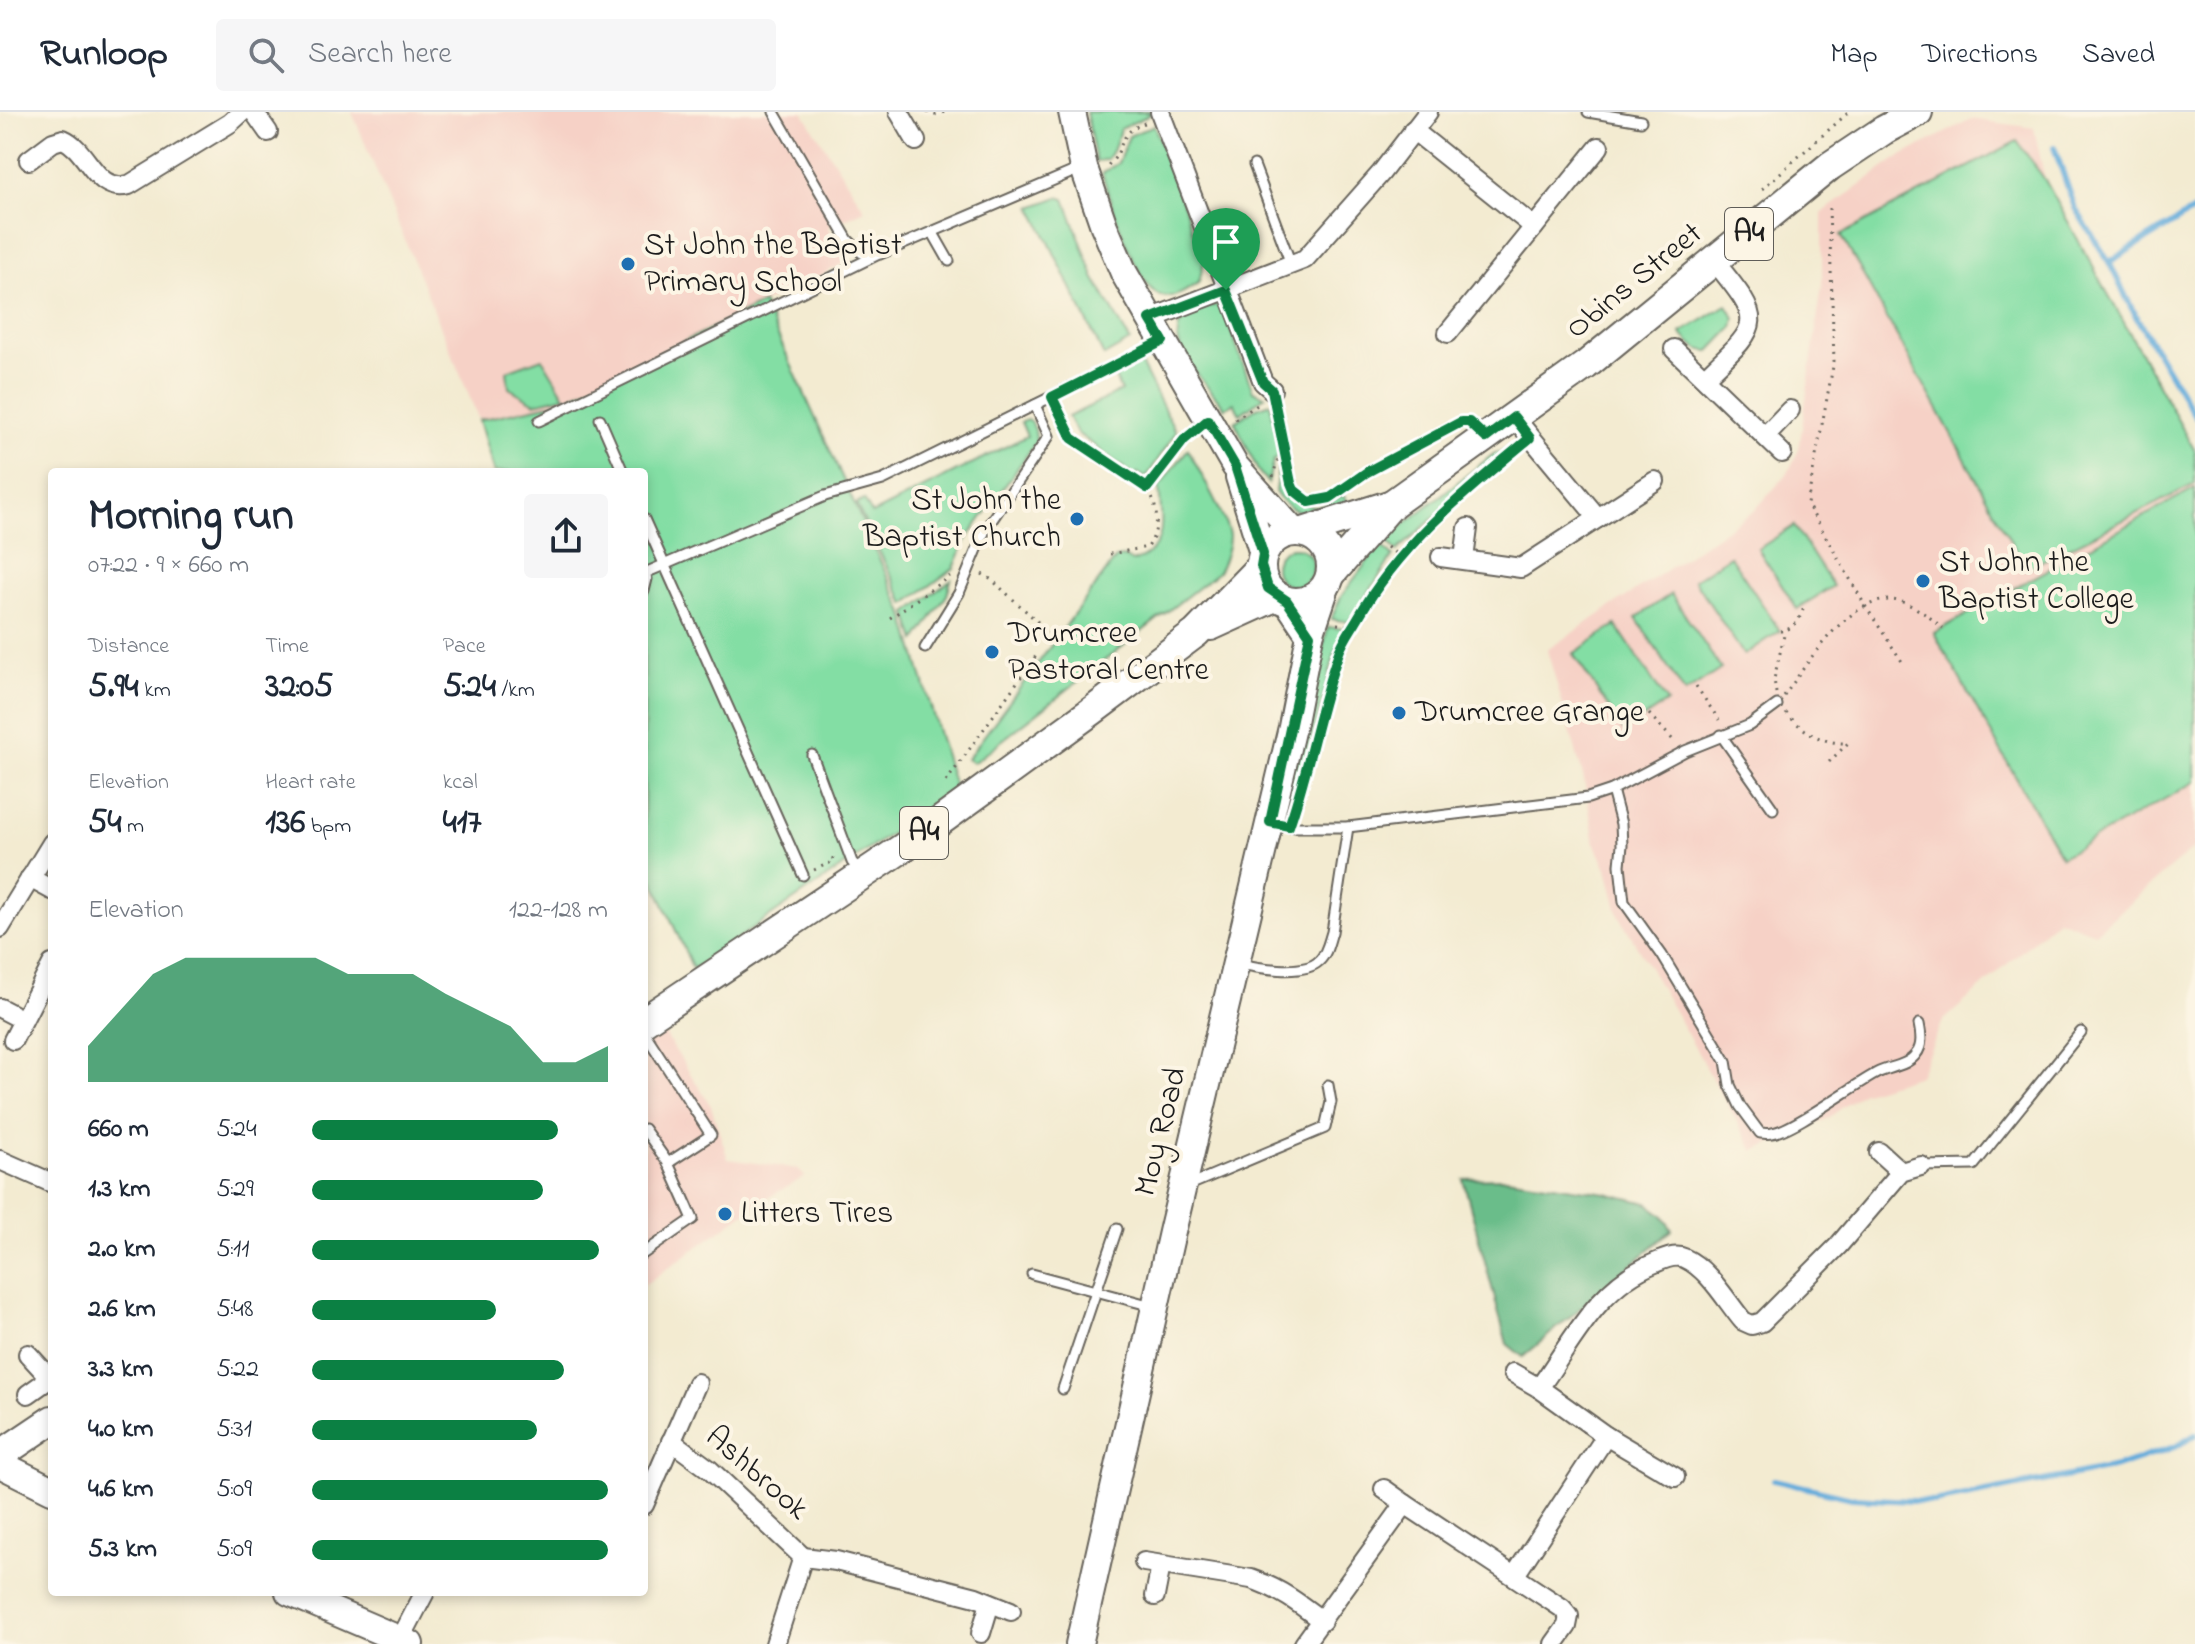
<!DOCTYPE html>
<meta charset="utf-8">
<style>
:root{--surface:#fff;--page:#f6f6f7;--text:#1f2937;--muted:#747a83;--line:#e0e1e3;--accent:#0b8043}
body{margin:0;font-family:"Indie Flower",sans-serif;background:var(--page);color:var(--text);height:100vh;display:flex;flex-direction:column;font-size:30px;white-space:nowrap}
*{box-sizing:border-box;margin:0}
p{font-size:26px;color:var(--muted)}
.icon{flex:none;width:44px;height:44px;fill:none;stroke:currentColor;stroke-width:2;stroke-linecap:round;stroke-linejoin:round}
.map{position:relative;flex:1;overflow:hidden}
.panel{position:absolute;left:48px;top:356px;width:600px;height:1128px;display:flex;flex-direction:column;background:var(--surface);border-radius:8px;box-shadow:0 4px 12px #0003}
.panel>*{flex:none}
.pin{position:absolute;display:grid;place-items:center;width:68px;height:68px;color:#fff;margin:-82px -34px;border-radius:50% 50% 50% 0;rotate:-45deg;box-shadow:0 0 8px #0007}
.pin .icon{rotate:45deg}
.round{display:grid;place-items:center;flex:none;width:84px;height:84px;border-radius:8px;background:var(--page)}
.overview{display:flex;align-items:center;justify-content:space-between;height:136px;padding:0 40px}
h1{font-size:44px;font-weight:700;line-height:60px}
.metrics{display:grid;grid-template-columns:repeat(3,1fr);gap:12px;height:136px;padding:8px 40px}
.metrics div{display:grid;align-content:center}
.metrics b{font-size:34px;font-weight:700}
.metrics small{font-size:22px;font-weight:400}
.metrics p{font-size:22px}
.chart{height:224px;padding:16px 40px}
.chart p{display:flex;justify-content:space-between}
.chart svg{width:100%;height:144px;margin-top:8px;fill:var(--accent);opacity:.7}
ul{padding:0 40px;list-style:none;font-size:26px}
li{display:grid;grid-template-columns:128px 96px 1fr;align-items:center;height:60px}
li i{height:20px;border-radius:10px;background:var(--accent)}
header{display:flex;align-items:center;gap:48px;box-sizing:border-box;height:112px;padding:0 40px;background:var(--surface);border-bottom:2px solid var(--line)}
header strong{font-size:38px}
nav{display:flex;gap:44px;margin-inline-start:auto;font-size:28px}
.search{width:560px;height:72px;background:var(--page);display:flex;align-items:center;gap:20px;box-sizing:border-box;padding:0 28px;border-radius:8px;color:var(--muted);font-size:30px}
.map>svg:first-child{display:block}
.built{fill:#f6d1c6}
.green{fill:#83dea4;stroke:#507d60;stroke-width:2}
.forest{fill:#6abd8a;stroke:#436c53;stroke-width:2}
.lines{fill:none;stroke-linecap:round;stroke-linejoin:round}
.stream{stroke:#63acdb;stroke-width:6}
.lane-casing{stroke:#67645b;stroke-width:13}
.street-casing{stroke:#67645b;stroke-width:22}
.secondary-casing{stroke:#67645b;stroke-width:30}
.primary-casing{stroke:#67645b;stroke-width:32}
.path{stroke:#67645b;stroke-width:3;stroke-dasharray:2 6;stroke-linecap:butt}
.lane{stroke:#fff;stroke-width:9}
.street{stroke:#fff;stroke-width:18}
.secondary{stroke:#fff;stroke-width:26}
.primary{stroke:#fff;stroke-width:28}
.route-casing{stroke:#fff;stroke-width:16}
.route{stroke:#0b8043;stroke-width:10}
.poi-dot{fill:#1f6fb2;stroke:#fcf5e5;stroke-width:3}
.labels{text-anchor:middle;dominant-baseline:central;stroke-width:8;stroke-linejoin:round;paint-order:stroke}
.shield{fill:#fcf5e5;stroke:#5f5d58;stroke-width:2}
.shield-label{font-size:30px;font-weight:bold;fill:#1c1c1c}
.poi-label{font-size:32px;fill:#1c1c1c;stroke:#fcf5e5;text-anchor:start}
.street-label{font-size:32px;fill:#1c1c1c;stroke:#fcf5e5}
</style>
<header>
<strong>Runloop</strong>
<div class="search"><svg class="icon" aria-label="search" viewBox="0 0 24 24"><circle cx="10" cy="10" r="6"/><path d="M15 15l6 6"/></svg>Search here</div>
<nav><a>Map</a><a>Directions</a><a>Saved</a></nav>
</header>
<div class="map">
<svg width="2195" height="1532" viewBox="0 0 2195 1532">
<rect width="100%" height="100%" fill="#fcf5e5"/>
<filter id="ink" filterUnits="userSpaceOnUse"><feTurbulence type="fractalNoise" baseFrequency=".0125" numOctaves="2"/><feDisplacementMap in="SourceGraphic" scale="16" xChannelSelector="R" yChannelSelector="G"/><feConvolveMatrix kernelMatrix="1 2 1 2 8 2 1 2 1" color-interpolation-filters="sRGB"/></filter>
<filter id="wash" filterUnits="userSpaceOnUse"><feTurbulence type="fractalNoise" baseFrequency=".006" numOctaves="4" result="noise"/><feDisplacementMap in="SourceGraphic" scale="32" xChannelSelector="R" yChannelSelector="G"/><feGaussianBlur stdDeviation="1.8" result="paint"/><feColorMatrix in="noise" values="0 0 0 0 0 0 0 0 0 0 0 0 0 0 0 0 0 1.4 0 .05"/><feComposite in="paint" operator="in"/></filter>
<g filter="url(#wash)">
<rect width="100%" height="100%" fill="#f3ebd1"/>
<g class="built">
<polygon points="352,0 803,0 865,98 828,115 846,149 837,155 560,290 479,308"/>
<polygon points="1971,7 2034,16 2045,68 2195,339 2195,735 2095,821 2058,807 1943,909 1919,963 1861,981 1827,1007 1754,1039 1618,801 1607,756 1595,732 1584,667 1547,538 1754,399 1788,361 1799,337 1822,174 1822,101 1896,47"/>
<polygon points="657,910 711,994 728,1047 798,1057 805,1065 762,1089 644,1173 644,919"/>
</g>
<g class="green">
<polygon points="1086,0 1150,0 1151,2 1120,17 1115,34 1107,47 1096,50"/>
<path d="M1154,13L1204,150L1199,170C1188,178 1173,189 1159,183C1137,174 1109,86 1102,61L1118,51L1129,24Z"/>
<polygon points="2017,29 2045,68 2195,339 2195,372 2026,457 1841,123"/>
<polygon points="1058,85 1065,87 1094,165 1130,229 1104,244 1032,95"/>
<polygon points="763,191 903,499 955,678 693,857 644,747 644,360 494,360 479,308 560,290"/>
<path d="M1216,193L1222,195L1253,279L1265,284L1240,302L1234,291L1225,296C1199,263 1138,208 1216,193Z"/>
<path d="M1727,193L1735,206L1733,215L1710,239C1696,239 1690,231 1681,221Z"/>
<polygon points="542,246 565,284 535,291 509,276 507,259"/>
<polygon points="1140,250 1176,320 1146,366 1138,361 1135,364 1077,321 1068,305 1121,279 1114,263"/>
<polygon points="1270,291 1280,342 1273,349 1268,371 1258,359 1235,310 1254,297"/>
<path d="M1027,308C1036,313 1036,321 1036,330L965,430L954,456L905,492L856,392L864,388L872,402L1027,324L1021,310Z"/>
<path d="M1188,337C1197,356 1228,408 1229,424C1229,437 1224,449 1218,460L973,651L967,647L1116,446L1124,445L1132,450C1170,438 1161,407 1159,375Z"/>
<polygon points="1510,337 1397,439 1385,427 1494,342"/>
<path d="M1281,351H1284C1289,373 1296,403 1327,392C1332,390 1338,385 1343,383L1351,396C1321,401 1295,410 1275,380L1278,355Z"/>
<polygon points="2195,376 2195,670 2061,745 1934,521"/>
<polygon points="1794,414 1833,474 1797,497 1758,437"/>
<polygon points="1380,433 1393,444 1349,510 1331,507 1342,483"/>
<circle cx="1294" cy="455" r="19"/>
<polygon points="1730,444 1780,519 1744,543 1694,468"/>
<polygon points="951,468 947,483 916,529 907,501"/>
<polygon points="1671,482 1721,557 1685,581 1636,506"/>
<polygon points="1616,513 1667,590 1624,619 1573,542"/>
<polygon points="1328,515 1347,517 1335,541 1297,684 1289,690 1288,680"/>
</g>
<polygon class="forest" points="1507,1066 1606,1081 1647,1091 1663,1103 1672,1118 1523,1245 1507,1232 1463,1067"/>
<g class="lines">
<g class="stream">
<polyline points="2054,35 2075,96 2109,150"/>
<polyline points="2195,98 2109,150 2134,201 2195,304"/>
<polyline points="1774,1368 1852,1386 1934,1390 2116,1355 2177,1334 2195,1323"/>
</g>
</g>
</g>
<g filter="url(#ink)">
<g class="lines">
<g class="lane-casing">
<g id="lane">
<polyline points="774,0 848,128 862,141 880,142 1082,56"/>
<polyline points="1588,0 1641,9"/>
<polyline points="1254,53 1291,152"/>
<polyline points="933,121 949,149"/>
<polyline points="600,307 623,360"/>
<polyline points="539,309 877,143"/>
<polyline points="644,407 803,763"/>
<polyline points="644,459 647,467 644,479"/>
<polyline points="645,461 825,384 883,368 1160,231"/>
<polyline points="925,536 959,481 985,418 1049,324 1035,293"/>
<polyline points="1721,623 1773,697"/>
<polyline points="812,643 852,750 862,761"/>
<path d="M1612,678L1621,712L1622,733L1620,753L1624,790L1662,843L1726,949L1730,973L1740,994L1760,1021C1764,1021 1768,1022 1772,1021C1792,1019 1854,973 1877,961C1888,955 1908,954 1916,942C1923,934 1921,922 1919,912"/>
<polyline points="1270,710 1296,715 1348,715 1588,686 1612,678 1685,639 1750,613 1777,593"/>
<path d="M1237,851C1256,856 1304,864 1319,849C1327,842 1329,829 1332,820L1348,715"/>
<polyline points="644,920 711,1023 668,1051 644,1017"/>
<polyline points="1921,1054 1974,1053 2081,920"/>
<polyline points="1187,1074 1325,1016 1331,990 1328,973"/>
<polyline points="644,1141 693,1107 668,1051"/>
<polyline points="1032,1162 1152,1194"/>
<polyline points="1063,1277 1117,1117"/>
</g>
</g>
<g class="street-casing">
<g id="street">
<polyline points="254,0 268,20"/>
<polyline points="899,0 916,29"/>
<polyline points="1160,0 1263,270 1272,278"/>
<polyline points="1413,18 1534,115"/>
<path d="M29,48L53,30L63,27C89,38 95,82 129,73L230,11L242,0"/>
<polyline points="1150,207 1305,147 1381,61 1428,0"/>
<polyline points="1448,221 1599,35"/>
<polyline points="1674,237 1782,341"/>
<path d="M1705,265C1761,212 1766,212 1715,150"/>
<polyline points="1514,305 1598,406"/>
<polyline points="1765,324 1790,298"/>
<polyline points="1441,445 1521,456 1655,369"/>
<polyline points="1464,447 1468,416"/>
<polyline points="30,766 52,778"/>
<polyline points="0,816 52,731"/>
<polyline points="0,896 23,908"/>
<polyline points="13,928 52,852"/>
<polyline points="1879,1040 1901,1060"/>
<polyline points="0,1048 52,1071"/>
<polyline points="28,1242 50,1266"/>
<polyline points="1513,1261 1539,1276"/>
<polyline points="28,1282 52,1265"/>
<polyline points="671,1329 709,1357 803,1445 775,1532"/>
<path d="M1675,1365L1606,1324L1539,1276C1573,1229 1598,1173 1655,1151C1664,1147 1675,1142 1684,1146C1709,1157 1726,1189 1743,1209L1752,1213L1762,1210L1838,1134L1901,1060L1921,1054"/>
<polyline points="1384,1377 1405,1392"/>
<polyline points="644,1393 697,1271"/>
<polyline points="803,1445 836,1449 976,1485 1011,1499"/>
<path d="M1144,1450L1251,1467C1279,1476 1300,1492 1322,1509"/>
<polyline points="1515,1463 1606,1324"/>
<polyline points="1155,1484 1161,1453"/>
<polyline points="981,1521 990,1491"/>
<polyline points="400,1528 425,1480"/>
<polyline points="1304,1532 1405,1392 1562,1496 1569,1504 1567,1514 1554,1532"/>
</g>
</g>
<g class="secondary-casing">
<g id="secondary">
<polyline points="1072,0 1084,56 1104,114 1124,161 1235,354 1293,419"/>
<polyline points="1239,365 1263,442"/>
<polyline points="1287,489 1310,523"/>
<polyline points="0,1352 52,1378"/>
<polyline points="289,1480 410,1532"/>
<polyline points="1079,1532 1172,1120 1292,615 1310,523 1327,472"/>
</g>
</g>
<g class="primary-casing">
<g id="primary">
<circle cx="1296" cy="455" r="35"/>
<polyline points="1303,420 1392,392"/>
<polyline points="1332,461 1392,392 1586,253 1830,54 1884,18 1918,0"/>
<polyline points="1211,514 1277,484"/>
<polyline points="644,909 910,731 1092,599 1196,521 1261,454"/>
<polyline points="0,1343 52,1308"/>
</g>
</g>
<g class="path">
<polyline points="927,0 935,3 945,0"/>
<path d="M1108,53C1126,39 1116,20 1145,11"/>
<polyline points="1762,77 1849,0"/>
<polyline points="1829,96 1834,249 1807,392 1866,495 1905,554"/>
<path d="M1057,295L1072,326L1147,376C1159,395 1160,417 1148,435L1110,442"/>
<polyline points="1276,296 1294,378 1309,390 1314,390"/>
<polyline points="1235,307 1259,292"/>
<polyline points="1273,365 1277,349 1284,346"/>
<polyline points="1147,376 1190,323"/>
<polyline points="1332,384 1367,360 1453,313 1464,310"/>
<polyline points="1387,435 1399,444"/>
<polyline points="982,462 992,468 1051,522"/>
<polyline points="890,506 950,464"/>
<polyline points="1337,512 1353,514"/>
<path d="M1780,519C1795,518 1801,505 1805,492"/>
<polyline points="1696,574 1719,608"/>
<polyline points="1776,581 1774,567 1785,519"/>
<path d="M1784,584C1808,551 1843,491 1888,488C1908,487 1928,504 1943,516"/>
<path d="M1786,601C1803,619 1822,632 1848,631L1828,651"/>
<polyline points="1649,602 1674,629"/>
<polyline points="1307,657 1338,542 1371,482 1399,444 1435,407 1515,338"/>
<polyline points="946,670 1038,541"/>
<polyline points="814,758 834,749 831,742 833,741"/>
</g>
<use href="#lane" class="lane"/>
<use href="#street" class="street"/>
<use href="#secondary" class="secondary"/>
<use href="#primary" class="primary"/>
</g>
</g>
<g class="lines" filter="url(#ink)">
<g class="route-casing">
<path id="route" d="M1226,178L1263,270L1272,278L1291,371L1294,378L1309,390L1330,386L1367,360L1461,310H1469L1486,326L1514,305L1530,326C1465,380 1400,432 1358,506C1351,518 1342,530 1338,543C1318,599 1309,658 1289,714L1270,710L1310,523L1287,489L1268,476L1261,454L1263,442L1235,354L1208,308L1184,328L1147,376L1072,326L1052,285L1163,229L1150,207Z"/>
</g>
<use href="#route" class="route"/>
</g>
<g class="poi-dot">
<circle cx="628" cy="152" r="8"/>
<circle cx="1077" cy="407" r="8"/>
<circle cx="1923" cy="469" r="8"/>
<circle cx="992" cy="540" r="8"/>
<circle cx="1399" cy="601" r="8"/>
<circle cx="725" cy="1102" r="8"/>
</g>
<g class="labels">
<g class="shield">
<rect x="1725" y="96" width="48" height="52" rx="6"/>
<rect x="900" y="695" width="48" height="52" rx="6"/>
</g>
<g class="shield-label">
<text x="1749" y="122">A4</text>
<text x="924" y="721">A4</text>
</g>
<g class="poi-label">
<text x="644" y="134">St John the Baptist<tspan x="644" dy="37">Primary School</tspan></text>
<text x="1061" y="389" text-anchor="end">St John the<tspan x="1061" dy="37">Baptist Church</tspan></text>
<text x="1939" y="451">St John the<tspan x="1939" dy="37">Baptist College</tspan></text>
<text x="1008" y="522">Drumcree<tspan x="1008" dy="37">Pastoral Centre</tspan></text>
<text x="1415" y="601">Drumcree Grange</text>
<text x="741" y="1102">Litters Tires</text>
</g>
<g class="street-label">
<text transform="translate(1635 170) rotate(-39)">Obins Street</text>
<text transform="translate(1162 1020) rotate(-76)">Moy Road</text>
<text transform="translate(756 1362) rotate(41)">Ashbrook</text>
</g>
</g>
</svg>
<div class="pin" style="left:1226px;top:178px;background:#1e9e55"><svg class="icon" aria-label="arrive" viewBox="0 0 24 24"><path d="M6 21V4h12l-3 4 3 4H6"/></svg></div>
<section class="panel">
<div class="overview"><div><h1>Morning run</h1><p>07:22 · 9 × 660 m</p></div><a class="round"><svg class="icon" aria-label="share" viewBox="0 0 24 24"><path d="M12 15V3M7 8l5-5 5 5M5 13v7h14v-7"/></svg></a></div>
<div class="metrics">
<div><p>Distance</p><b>5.94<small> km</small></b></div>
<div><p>Time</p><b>32:05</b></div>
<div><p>Pace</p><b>5:24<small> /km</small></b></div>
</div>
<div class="metrics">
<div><p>Elevation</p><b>54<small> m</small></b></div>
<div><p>Heart rate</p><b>136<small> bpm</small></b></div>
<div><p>kcal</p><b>417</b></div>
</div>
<div class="chart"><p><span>Elevation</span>122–128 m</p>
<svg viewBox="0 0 160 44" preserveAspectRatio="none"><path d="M0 44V33L10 22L20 11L30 6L40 6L50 6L60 6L70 6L80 11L90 11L100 11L110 17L120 22L130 27L140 38L150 38L160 33V44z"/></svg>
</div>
<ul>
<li><b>660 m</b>5:24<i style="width:83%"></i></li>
<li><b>1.3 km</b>5:29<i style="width:78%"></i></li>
<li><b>2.0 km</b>5:11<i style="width:97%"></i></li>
<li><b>2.6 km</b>5:48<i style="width:62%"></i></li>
<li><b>3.3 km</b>5:22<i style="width:85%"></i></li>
<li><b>4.0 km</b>5:31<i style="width:76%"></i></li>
<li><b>4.6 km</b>5:09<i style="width:100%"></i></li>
<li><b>5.3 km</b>5:09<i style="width:100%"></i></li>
</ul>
</section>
</div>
